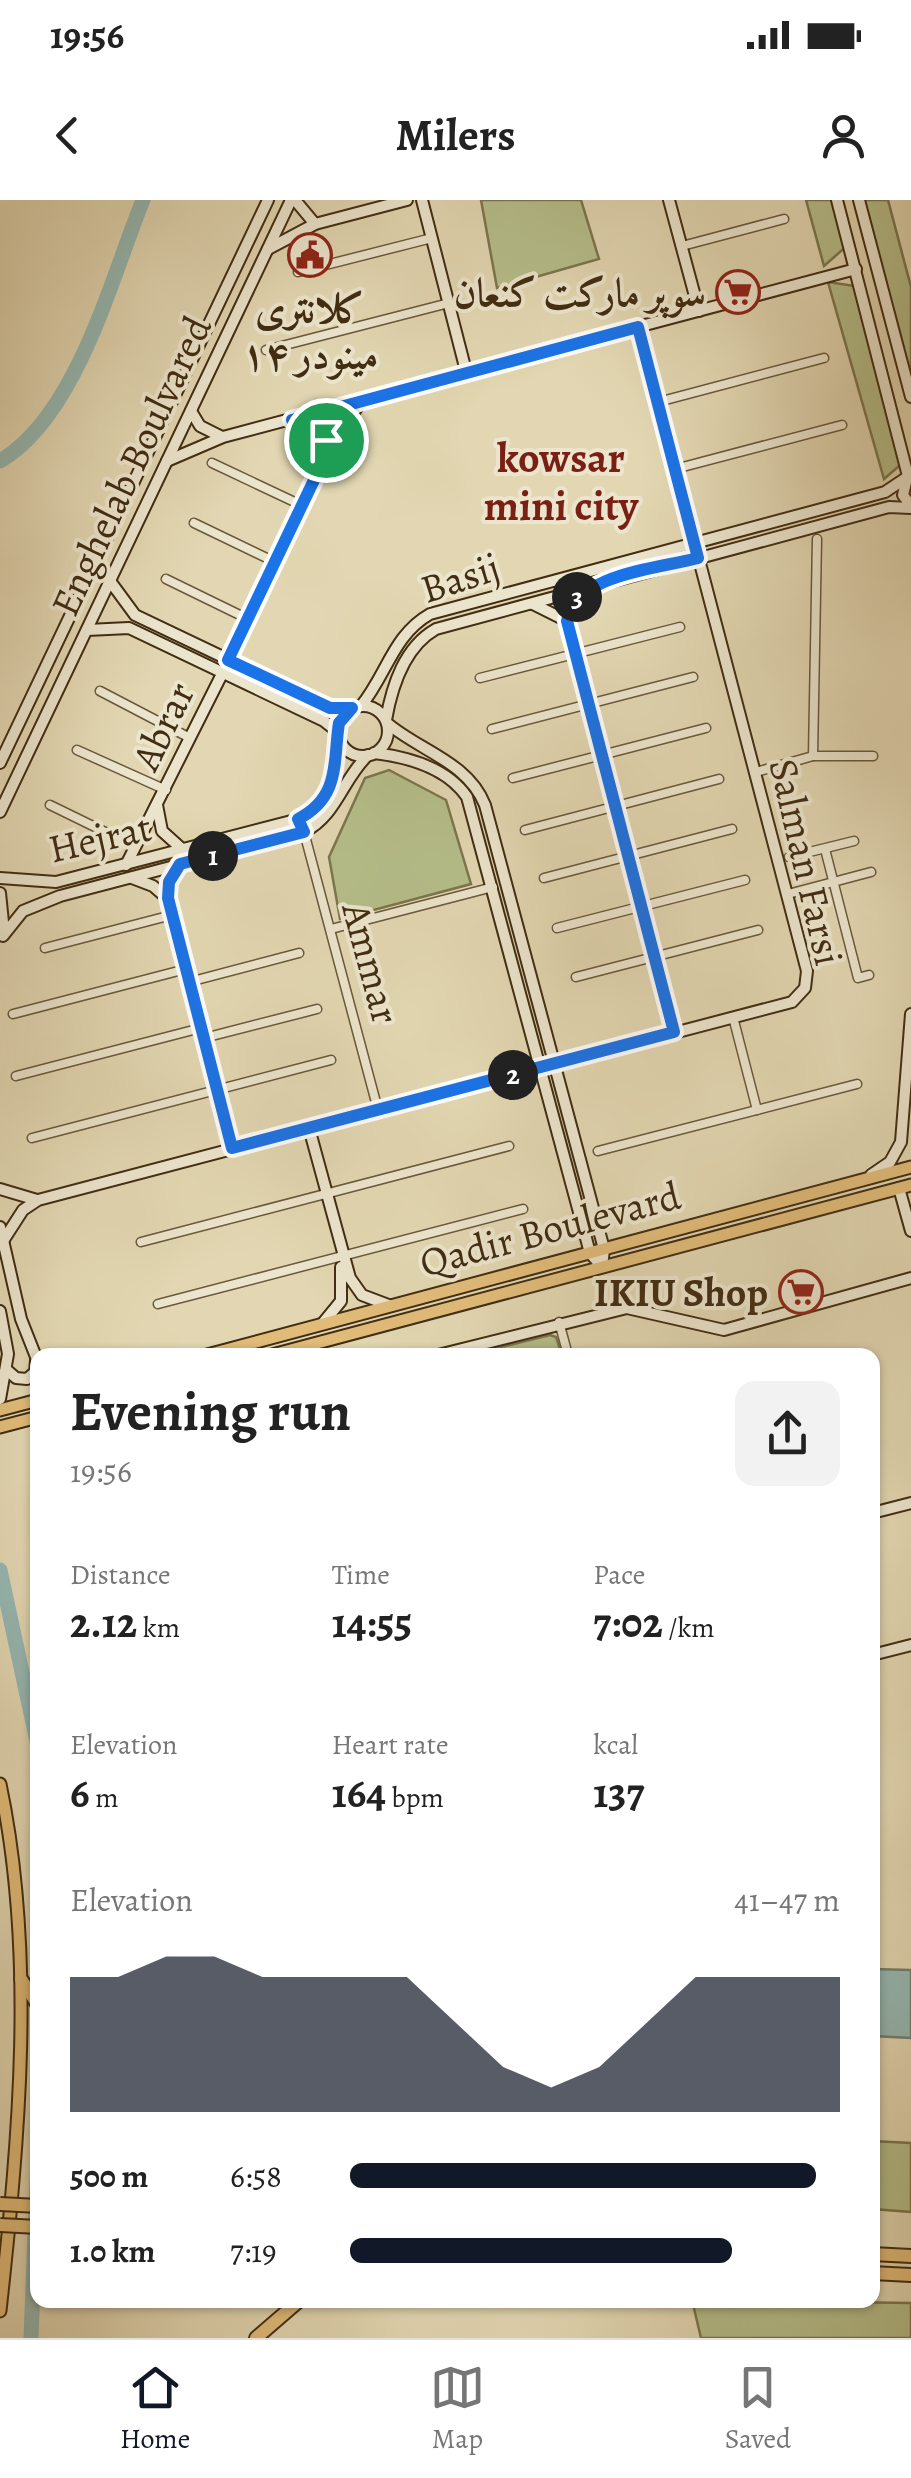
<!DOCTYPE html>
<meta charset="utf-8">
<style>
:root{--surface:#fff;--page:#f2f2f2;--text:#222;--muted:#767676;--line:#e0e0e0;--accent:#111827}
body{margin:0;font-family:Alegreya,Amiri,serif;background:var(--page);color:var(--text);height:100vh;display:flex;flex-direction:column;font-size:38px;white-space:nowrap}
*{box-sizing:border-box;margin:0}
p{font-size:32px;color:var(--muted)}
.icon{flex:none;width:55px;height:55px;fill:none;stroke:currentColor;stroke-width:2;stroke-linecap:round;stroke-linejoin:round}
.map{position:relative;flex:1;overflow:hidden}
.drawer{position:absolute;left:30px;top:1148px;width:850px;height:960px;display:flex;flex-direction:column;background:var(--surface);border-radius:20px;box-shadow:0 2px 8px #0004}
.drawer>*{flex:none}
.pin{position:absolute;display:grid;place-items:center;width:85px;height:85px;color:#fff;margin:-42px;border:5px solid #fff;border-radius:50%;box-shadow:0 2px 10px #0007}
.km{position:absolute;width:50px;height:50px;margin:-25px;border-radius:50%;background:#222;color:#fff;font-size:28px;line-height:50px;text-align:center}
.round{display:grid;place-items:center;flex:none;width:105px;height:105px;border-radius:20px;background:var(--page)}
.summary{display:flex;align-items:center;justify-content:space-between;height:170px;padding:0 40px}
h1{font-size:55px;font-weight:700;line-height:75px}
.figures{display:grid;grid-template-columns:repeat(3,1fr);gap:15px;height:170px;padding:10px 40px}
.figures div{display:grid;align-content:center}
.figures b{font-size:42px;font-weight:700}
.figures small{font-size:28px;font-weight:400}
.figures p{font-size:28px}
.chart{height:280px;padding:20px 40px}
.chart p{display:flex;justify-content:space-between}
.chart svg{width:100%;height:180px;margin-top:10px;fill:var(--accent);opacity:.7}
ul{padding:0 40px;list-style:none;font-size:32px}
li{display:grid;grid-template-columns:160px 120px 1fr;align-items:center;height:75px}
li i{height:25px;border-radius:12px;background:var(--accent)}
.status{display:flex;justify-content:space-between;align-items:center;height:70px;padding:0 50px;background:var(--surface);direction:ltr}
.status svg{height:28px;fill:currentColor}
header{display:flex;justify-content:space-between;align-items:center;height:130px;padding:0 40px;background:var(--surface);font-size:45px;font-weight:700}
.tabs{display:flex;justify-content:space-around;align-items:center;height:140px;border-top:2px solid var(--line);background:var(--surface);font-size:28px;color:var(--muted)}
.tabs a{display:grid;justify-items:center;gap:5px}
.tabs .active{color:var(--accent)}
.map>svg:first-child{display:block}
.green{fill:#b5be8a;stroke:#7b764e;stroke-width:2.5}
.water{fill:#95b8b2;stroke:#738072;stroke-width:2.5}
.lines{fill:none;stroke-linecap:round;stroke-linejoin:round}
.river{stroke:#95b8b2;stroke-width:15}
.street-casing{stroke:#69583a;stroke-width:11}
.secondary-casing{stroke:#412d12;stroke-width:14}
.primary-casing{stroke:#412d12;stroke-width:15}
.highway-casing{stroke:#412d12;stroke-width:16}
.street{stroke:#ece5cd;stroke-width:8}
.secondary{stroke:#ece5cd;stroke-width:10}
.primary{stroke:#e1bc79;stroke-width:11}
.highway{stroke:#e1bc79;stroke-width:12}
.highway-bridge-casing{stroke:#412d12;stroke-width:16;stroke-linecap:butt}
.highway-bridge{stroke:#e1bc79;stroke-width:12}
.route-casing{stroke:#fff;stroke-width:20}
.route{stroke:#1a73e8;stroke-width:12}
.labels{text-anchor:middle;dominant-baseline:central;stroke-width:8;stroke-linejoin:round;paint-order:stroke}
.poi-label{font-size:40px;font-weight:bold;fill:#412d12;stroke:#ece5cd;text-anchor:end}
.street-label{font-size:40px;fill:#412d12;stroke:#ece5cd}
.neighbourhood-label{font-size:42px;font-weight:bold;fill:#7a1f14;stroke:#ece5cd}
</style>
<div class="status"><b>19:56</b><svg viewBox="0 0 49 12"><path d="M0 12V9h3v3zM5 12V6h3v6zM10 12V3h3v9zM15 12V0h3v12zM26 1h20v11H26zM47 4h2v5h-2z"/></svg></div>
<header><svg class="icon" aria-label="back" viewBox="0 0 24 24"><path d="M15 5l-7 7 7 7"/></svg>Milers<svg class="icon" aria-label="person" viewBox="0 0 24 24"><circle cx="12" cy="8" r="4"/><path d="M4 21q1-7 8-7t8 7"/></svg></header>
<div class="map">
<svg width="911" height="2138" viewBox="0 0 911 2138">
<rect width="100%" height="100%" fill="#e2d7b2"/>
<filter id="stains"><feTurbulence type="fractalNoise" baseFrequency=".002" numOctaves="4"/><feColorMatrix values="0 0 0 0 .2 0 0 0 0 .09 0 0 0 0 .02 0 0 0 .5 -.17"/></filter>
<radialGradient id="worn" r=".72"><stop offset=".6" stop-color="#630" stop-opacity="0"/><stop offset="1" stop-color="#630" stop-opacity=".3"/></radialGradient>
<g class="green">
<polygon points="481,0 581,0 599,59 497,88"/>
<polygon points="806,0 837,0 849,44 824,66"/>
<polygon points="859,0 888,0 911,87 911,195"/>
<polygon points="828,82 855,86 906,260 884,279"/>
<polygon points="389,570 446,600 471,684 340,719 329,657 365,578"/>
<polygon points="550,1135 556,1137 562,1155 469,1155"/>
<polygon points="872,1941 911,1943 911,2012 873,2009"/>
<polygon points="692,2100 911,2103 911,2138 701,2138"/>
</g>
<polygon class="water" points="873,1769 911,1770 911,1838 873,1836"/>
<g class="lines">
<g class="river">
<path d="M0,261C76,217 111,79 143,0"/>
<polyline points="0,1370 38,1546"/>
<polyline points="31,2138 38,1957"/>
</g>
<g class="street-casing">
<g id="street">
<polyline points="682,46 784,19"/>
<polyline points="298,72 432,38"/>
<polyline points="266,150 449,103"/>
<polyline points="658,202 824,158"/>
<polyline points="212,263 301,305"/>
<polyline points="675,269 842,225"/>
<polyline points="194,323 275,362"/>
<polyline points="166,379 248,419"/>
<polyline points="480,478 680,427"/>
<polyline points="100,491 190,538"/>
<polyline points="492,529 693,477"/>
<polyline points="77,550 166,590"/>
<polyline points="813,556 817,339"/>
<polyline points="756,572 813,556 873,556"/>
<polyline points="513,578 706,528"/>
<polyline points="50,605 136,647"/>
<polyline points="525,630 719,579"/>
<polyline points="304,632 378,910"/>
<polyline points="825,649 858,778 869,775"/>
<polyline points="789,657 854,641"/>
<polyline points="544,678 732,629"/>
<polyline points="788,694 871,672"/>
<polyline points="557,728 745,680"/>
<polyline points="331,729 493,687"/>
<polyline points="45,748 172,715"/>
<polyline points="576,777 758,730"/>
<polyline points="189,782 299,753"/>
<polyline points="13,814 186,769"/>
<polyline points="733,817 757,910"/>
<polyline points="204,838 317,809"/>
<polyline points="16,876 201,828"/>
<polyline points="32,938 331,860"/>
<polyline points="598,951 857,884"/>
<polyline points="141,1042 509,946"/>
<polyline points="158,1104 523,1009"/>
<polyline points="559,1122 568,1155"/>
</g>
</g>
<g class="secondary-casing">
<g id="secondary">
<polyline points="295,0 315,24"/>
<polyline points="422,0 466,171"/>
<polyline points="669,0 699,111"/>
<polyline points="837,0 908,276"/>
<polyline points="859,0 911,197"/>
<polyline points="268,49 315,24 407,0"/>
<polyline points="191,211 200,226 222,237"/>
<polyline points="302,220 319,227 326,249"/>
<polyline points="167,261 223,237 856,69"/>
<polyline points="907,278 903,295 911,306"/>
<polyline points="110,381 135,415 330,508 352,508"/>
<polyline points="587,390 572,404 567,421 674,832"/>
<polyline points="533,404 567,421"/>
<polyline points="87,430 129,428 324,521 338,532"/>
<polyline points="227,460 332,241 359,205"/>
<path d="M361,506C387,474 393,435 430,414L885,292L906,278"/>
<circle cx="363" cy="531" r="25"/>
<path d="M386,520C392,486 404,447 436,429L889,307L911,308"/>
<path d="M387,523C420,551 468,562 485,605L604,1049L602,1067"/>
<path d="M374,553C408,557 447,568 467,597L590,1053L602,1067"/>
<polyline points="0,563 268,0"/>
<polyline points="157,605 162,631 182,649"/>
<polyline points="0,612 291,0"/>
<polyline points="126,665 222,474"/>
<polyline points="180,665 169,682 168,699 232,948"/>
<path d="M0,678L56,682L299,619C327,604 337,572 340,542"/>
<polyline points="132,678 153,686 168,699"/>
<polyline points="0,693 4,732"/>
<path d="M3,736L23,711L60,696L304,632C337,615 342,580 368,555"/>
<polyline points="309,928 350,1078 362,1095 391,1106"/>
<polyline points="871,975 890,962 901,942 911,814"/>
<polyline points="899,988 911,1031"/>
<polyline points="0,989 37,1000"/>
<polyline points="0,1027 21,1119 38,1162"/>
<polyline points="3,1041 23,1010 38,1000 792,802 805,788 807,771 638,127"/>
<polyline points="0,1111 8,1154 0,1199"/>
<polyline points="323,1123 341,1101 341,1067"/>
<polyline points="438,1155 627,1108 724,1130 911,1078"/>
<polyline points="8,1171 16,1178 27,1179 35,1172 36,1161"/>
<polyline points="872,1313 911,1303"/>
<polyline points="872,1455 911,1445"/>
</g>
</g>
<g class="primary-casing">
<g id="primary">
<polyline points="207,1155 911,967"/>
<polyline points="272,1155 911,985"/>
<polyline points="0,1210 38,1200"/>
<polyline points="0,1227 38,1217"/>
<path d="M0,1584C36,1755 19,1938 0,2111"/>
</g>
</g>
<g class="highway-casing">
<g id="highway">
<polyline points="21,1779 38,1805"/>
<polyline points="872,2054 911,2056"/>
<polyline points="872,2073 911,2075"/>
<polyline points="256,2138 300,2100"/>
</g>
</g>
<use href="#street" class="street"/>
<use href="#secondary" class="secondary"/>
<use href="#primary" class="primary"/>
<use href="#highway" class="highway"/>
<g class="highway-bridge-casing">
<g id="highway-bridge">
<polyline points="0,2004 38,2006"/>
<polyline points="0,2025 38,2027"/>
</g>
</g>
<use href="#highway-bridge" class="highway-bridge"/>
</g>
<g class="lines">
<g class="route-casing">
<path id="route" d="M638,127L698,358C657,369 577,373 567,421L674,832L232,948L168,698L169,682L180,664L304,632L298,619C341,597 333,561 339,523L352,508H330L228,460L326,255C325,230 317,220 292,220Z"/>
</g>
<use href="#route" class="route"/>
</g>
<defs>
<g id="civic-ring" transform="scale(2.25)"><circle r="9.5" fill="#ece5cd" stroke="#8f2418" stroke-width="1.5"/><path d="M-.6-6.5H3V-4.5H.6V-3L4-1V1h2V6H-6V1h2V-1L-.6-3ZM-1.2 2.5V6h2.4V2.5Z" fill="#8f2418"/></g>
<g id="supermarket-ring" transform="scale(2.25)"><circle r="9.5" fill="#ece5cd" stroke="#8f2418" stroke-width="1.5"/><path d="M-6-5.5h2.5l.6 2H6L4.5 2H-2.5L-4.4-4H-6ZM-1.5 3.2a1.3 1.3 0 1 0 .1 0ZM3 3.2a1.3 1.3 0 1 0 .1 0Z" fill="#8f2418"/></g>
</defs>
<g fill-rule="evenodd">
<use href="#civic-ring" x="310" y="55"/>
<use href="#supermarket-ring" x="738" y="92"/>
<use href="#supermarket-ring" x="801" y="1092"/>
</g>
<g class="labels">
<g class="poi-label">
<text x="706" y="92">سوپر مارکت کنعان</text>
<text x="310" y="108" text-anchor="middle">کلانتری<tspan x="310" dy="46">۱۴ مینودر</tspan></text>
<text x="768" y="1092">IKIU Shop</text>
</g>
<g class="street-label">
<text transform="translate(131 266) rotate(-65)">Enghelab Boulvared</text>
<text transform="translate(460 378) rotate(-18)">Basij</text>
<text transform="translate(163 526) rotate(-64)">Abrar</text>
<text transform="translate(100 638) rotate(-13)">Hejrat</text>
<text transform="translate(806 662) rotate(77)">Salman Farsi</text>
<text transform="translate(371 763) rotate(75)">Ammar</text>
<text transform="translate(550 1029) rotate(-15)">Qadir Boulevard</text>
</g>
<g class="neighbourhood-label">
<text x="561" y="257">kowsar<tspan x="561" dy="48">mini city</tspan></text>
</g>
</g>
<rect width="100%" height="100%" filter="url(#stains)"/>
<rect width="100%" height="100%" fill="url(#worn)"/>
</svg>
<div class="pin" style="left:326px;top:240px;background:#1e9e55"><svg class="icon" aria-label="arrive" viewBox="0 0 24 24"><path d="M6 21V4h12l-3 4 3 4H6"/></svg></div>
<b class="km" style="left:213px;top:656px">1</b>
<b class="km" style="left:513px;top:875px">2</b>
<b class="km" style="left:577px;top:397px">3</b>
<section class="drawer">
<div class="summary"><div><h1>Evening run</h1><p>19:56</p></div><a class="round"><svg class="icon" aria-label="share" viewBox="0 0 24 24"><path d="M12 15V3M7 8l5-5 5 5M5 13v7h14v-7"/></svg></a></div>
<div class="figures">
<div><p>Distance</p><b>2.12<small> km</small></b></div>
<div><p>Time</p><b>14:55</b></div>
<div><p>Pace</p><b>7:02<small> /km</small></b></div>
</div>
<div class="figures">
<div><p>Elevation</p><b>6<small> m</small></b></div>
<div><p>Heart rate</p><b>164<small> bpm</small></b></div>
<div><p>kcal</p><b>137</b></div>
</div>
<div class="chart"><p><span>Elevation</span>41–47 m</p>
<svg viewBox="0 0 160 44" preserveAspectRatio="none"><path d="M0 44V11L10 11L20 6L30 6L40 11L50 11L60 11L70 11L80 22L90 33L100 38L110 33L120 22L130 11L140 11L150 11L160 11V44z"/></svg>
</div>
<ul>
<li><b>500 m</b>6:58<i style="width:95%"></i></li>
<li><b>1.0 km</b>7:19<i style="width:78%"></i></li>
</ul>
</section>
</div>
<nav class="tabs">
<a class="active"><svg class="icon" aria-label="home" viewBox="0 0 24 24"><path d="M3 11l9-7 9 7M6 9v11h12V9"/></svg>Home</a>
<a><svg class="icon" aria-label="map" viewBox="0 0 24 24"><path d="M3 6l6-2 6 2 6-2v14l-6 2-6-2-6 2zM9 4v14M15 6v14"/></svg>Map</a>
<a><svg class="icon" aria-label="saved" viewBox="0 0 24 24"><path d="M7 4h10v16l-5-4-5 4z"/></svg>Saved</a>
</nav>
